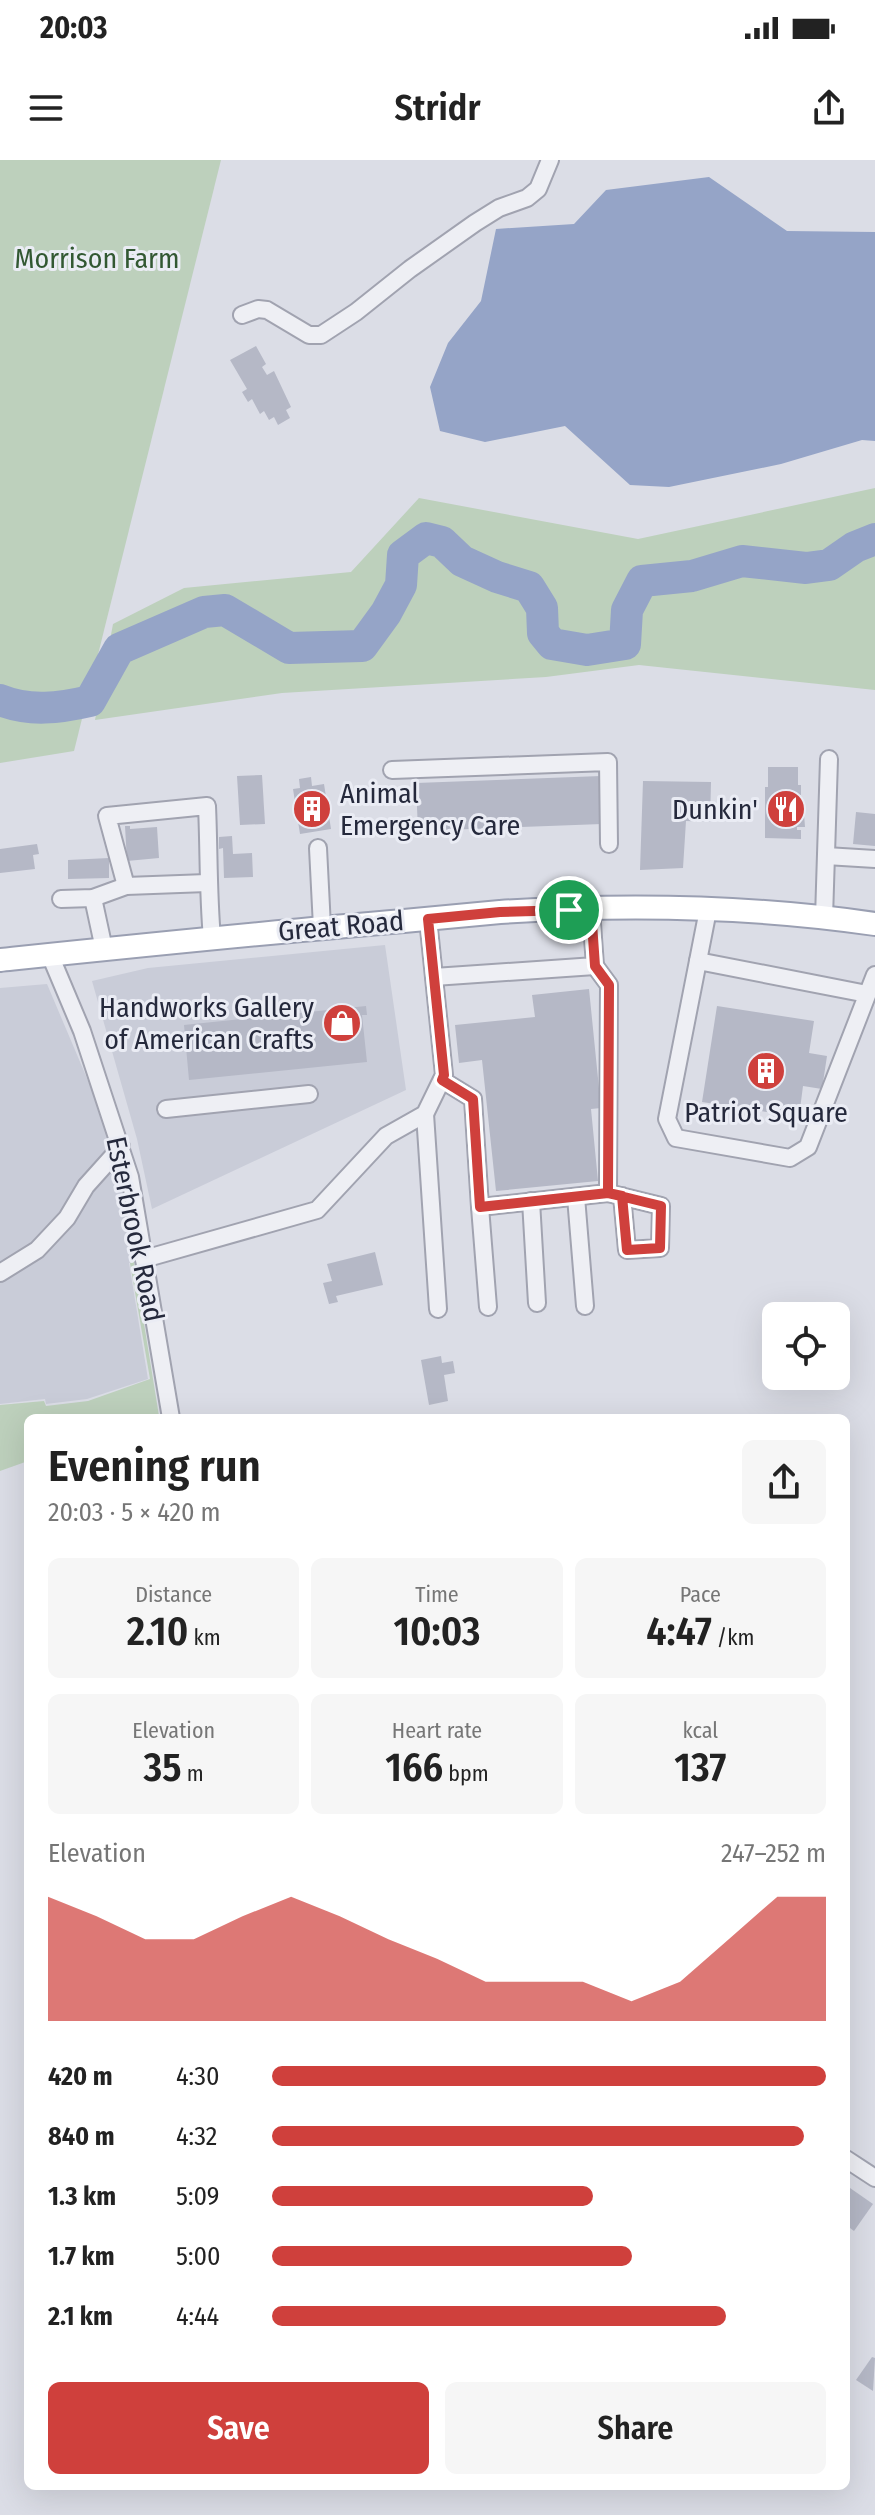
<!DOCTYPE html>
<meta charset="utf-8">
<style>
:root{--surface:#fff;--page:#f6f6f6;--text:#222;--muted:#767676;--accent:#cf403c}
body{margin:0;font-family:"Fira Sans Condensed",sans-serif;background:var(--page);color:var(--text);height:100vh;display:flex;flex-direction:column;font-size:30px;white-space:nowrap}
*{box-sizing:border-box;margin:0}
p{font-size:26px;color:var(--muted)}
.icon{flex:none;width:44px;height:44px;fill:none;stroke:currentColor;stroke-width:2;stroke-linecap:round;stroke-linejoin:round}
.map{position:relative;flex:1;overflow:hidden}
.panel{position:absolute;left:24px;top:1254px;width:826px;height:1076px;display:flex;flex-direction:column;background:var(--surface);border-radius:12px;box-shadow:0 8px 32px #0002}
.panel>*{flex:none}
.fabs{position:absolute;left:762px;top:1142px;display:grid;gap:16px}
.fabs a{display:grid;place-items:center;width:88px;height:88px;border-radius:12px;background:var(--surface);box-shadow:0 8px 32px #0002;font-size:40px}
.pin{position:absolute;display:grid;place-items:center;width:68px;height:68px;color:#fff;margin:-34px;border:4px solid #fff;border-radius:50%;box-shadow:0 2px 8px #0007}
.round{display:grid;place-items:center;flex:none;width:84px;height:84px;border-radius:12px;background:var(--page)}
.head{display:flex;align-items:center;justify-content:space-between;height:136px;padding:0 24px}
h1{font-size:44px;font-weight:600;line-height:60px}
.metrics{display:grid;grid-template-columns:repeat(3,1fr);gap:12px;height:136px;padding:8px 24px}
.metrics div{display:grid;align-content:center;border-radius:12px;background:var(--page);text-align:center}
.metrics b{font-size:40px;font-weight:600}
.metrics small{font-size:22px;font-weight:400}
.metrics p{font-size:22px}
.chart{height:224px;padding:16px 24px}
.chart p{display:flex;justify-content:space-between}
.chart svg{width:100%;height:144px;margin-top:8px;fill:var(--accent);opacity:.7}
.primary-button{display:flex;gap:16px;margin-top:auto;padding:16px 24px}
.primary-button a{flex:1;height:92px;border-radius:12px;background:var(--accent);color:#fff;font-size:32px;font-weight:600;line-height:92px;text-align:center}
.primary-button a+a{background:var(--page);color:var(--text)}
ul{padding:0 24px;list-style:none;font-size:26px}
li{display:grid;grid-template-columns:128px 96px 1fr;align-items:center;height:60px}
li i{height:20px;border-radius:10px;background:var(--accent)}
.status{display:flex;justify-content:space-between;align-items:center;height:56px;padding:0 40px;background:var(--surface);direction:ltr}
.status svg{height:22px;fill:currentColor}
header{display:flex;justify-content:space-between;align-items:center;height:104px;padding:0 24px;background:var(--surface);font-size:36px;font-weight:600}
.map>svg:first-child{display:block}
.built{fill:#c9ccd8}
.green{fill:#bdd0bc}
.water{fill:#95a4c7}
.lines{fill:none;stroke-linecap:round;stroke-linejoin:round}
.river{stroke:#95a4c7;stroke-width:32}
.building{fill:#b5b8c6}
.minor-casing{stroke:#a1a3b0;stroke-width:20}
.major-casing{stroke:#9a9fb2;stroke-width:26}
.minor{stroke:#eeeff4;stroke-width:16}
.major{stroke:#fff;stroke-width:22}
.route-casing{stroke:#fff;stroke-width:16}
.route{stroke:#cf403c;stroke-width:10}
.labels{text-anchor:middle;dominant-baseline:central;stroke-width:6;stroke-linejoin:round;paint-order:stroke}
.park-label{font-size:28px;fill:#325832;stroke:#eaecf4}
.poi-label{font-size:28px;fill:#25293c;stroke:#eaecf4;text-anchor:end}
.street-label{font-size:28px;fill:#25293c;stroke:#eaecf4}
</style>
<div class="status"><b>20:03</b><svg viewBox="0 0 49 12"><path d="M0 12V9h3v3zM5 12V6h3v6zM10 12V3h3v9zM15 12V0h3v12zM26 1h20v11H26zM47 4h2v5h-2z"/></svg></div>
<header><svg class="icon" aria-label="menu" viewBox="0 0 24 24"><path d="M4 6h16M4 12h16M4 18h16"/></svg>Stridr<svg class="icon" aria-label="share" viewBox="0 0 24 24"><path d="M12 15V3M7 8l5-5 5 5M5 13v7h14v-7"/></svg></header>
<div class="map">
<svg width="875" height="2355" viewBox="0 0 875 2355">
<rect width="100%" height="100%" fill="#dbdde6"/>
<g class="built">
<polygon points="385,785 406,930 152,1049 137,979 92,821 148,808"/>
<polygon points="47,824 114,982 134,1101 129,1103 148,1219 87,1239 46,1244 45,1239 0,1244 0,828"/>
</g>
<g class="green">
<polygon points="0,0 221,0 74,591 0,603"/>
<polygon points="875,328 875,530 639,505 546,517 282,533 95,560 113,464 184,428 351,412 419,338 638,379"/>
<polygon points="134,1102 159,1256 28,1258 28,1301 0,1311 0,1245 44,1241 46,1246 88,1241 150,1219 130,1103"/>
</g>
<polygon class="water" points="709,17 787,71 875,72 875,281 862,280 781,304 669,327 630,325 565,266 485,282 440,271 430,227 448,183 481,141 496,69 574,64 606,30"/>
<g class="lines">
<path class="river" d="M0,540C29,552 60,548 90,541L119,489L204,452L225,450L289,488L362,486L386,453L401,425L403,395L426,378L442,382L462,401L497,417L529,427L542,448L543,473L552,484L587,490L625,484L627,450L642,421L692,416L742,401L806,408L829,405L855,387L875,379"/>
</g>
<g class="building">
<polygon points="256,186 266,204 262,207 267,215 274,211 291,247 286,250 290,258 278,265 274,257 269,260 264,251 260,254 252,239 248,242 242,232 247,229 230,200"/>
<polygon points="768,607 798,607 798,625 801,625 801,635 797,635 797,641 800,641 800,649 796,649 796,654 804,654 805,667 797,667 797,670 801,670 801,679 765,678 765,627 768,627"/>
<polygon points="262,615 265,664 240,665 237,616"/>
<polygon points="601,616 602,664 418,671 416,623"/>
<polygon points="311,617 312,626 324,624 331,669 300,674 293,629 300,628 299,619"/>
<polygon points="643,621 711,622 710,662 686,661 683,708 640,710"/>
<polygon points="856,652 875,654 875,686 853,684"/>
<polygon points="125,666 130,666 130,669 157,667 159,698 127,701"/>
<polygon points="232,676 233,694 252,693 253,717 224,718 223,688 219,689 219,677"/>
<polygon points="37,684 39,694 33,695 35,709 0,713 0,689"/>
<polygon points="109,698 109,718 68,719 68,700"/>
<polygon points="589,829 601,948 591,949 598,1021 496,1031 482,900 459,903 455,865 535,857 532,835"/>
<polygon points="366,846 367,855 362,855 367,902 189,920 184,865"/>
<polygon points="717,846 814,861 809,893 827,896 822,929 803,926 799,957 702,942"/>
<polygon points="375,1092 383,1125 336,1136 338,1142 329,1144 323,1123 332,1121 327,1104"/>
<polygon points="441,1196 442,1203 453,1201 455,1213 444,1215 448,1241 429,1245 421,1200"/>
<polygon points="850,2028 873,2044 854,2071 846,2065 846,2033"/>
<polygon points="872,2197 875,2198 873,2231 856,2220"/>
</g>
<g class="lines">
<g class="minor-casing">
<g id="minor">
<polyline points="242,155 258,149 267,150 309,175 321,175 356,152 410,109 475,63 499,48 527,38 538,29 550,0"/>
<polyline points="392,610 608,602 609,684"/>
<polyline points="318,688 322,767"/>
<polyline points="826,696 875,699"/>
<path d="M126,726L107,656L207,646C209,690 208,734 212,778"/>
<polyline points="93,738 104,789"/>
<polyline points="61,739 93,738 126,726 207,723"/>
<polyline points="708,750 667,959 676,978 790,998 808,987 875,815"/>
<polyline points="824,758 829,599"/>
<polyline points="50,795 82,871 130,1017 171,1258"/>
<polyline points="698,801 867,834"/>
<polyline points="434,817 595,806 591,749"/>
<polyline points="442,920 473,939 480,1047 608,1033 609,825 595,806"/>
<polyline points="166,949 309,934"/>
<polyline points="425,954 438,1149"/>
<polyline points="608,1033 661,1046 660,1088 627,1090 622,1036"/>
<polyline points="576,1037 585,1146"/>
<polyline points="531,1041 537,1143"/>
<polyline points="480,1047 488,1147"/>
<polyline points="144,1099 317,1050 386,976 425,954 444,915 428,759"/>
<polyline points="0,1113 37,1090 67,1058 86,1026 121,987"/>
<polyline points="846,1999 875,2018"/>
</g>
</g>
<g class="major-casing">
<path id="major" d="M0,800C135,786 269,772 404,761C436,758 468,755 500,752C625,744 752,746 875,764"/>
</g>
<use href="#minor" class="minor"/>
<use href="#major" class="major"/>
</g>
<g class="lines">
<g class="route-casing">
<polyline id="route" points="569,750 500,752 428,759 444,915 442,920 473,939 480,1047 608,1033 622,1036 627,1090 660,1088 661,1046 608,1033 609,825 595,806 591,749 569,750"/>
</g>
<use href="#route" class="route"/>
</g>
<defs>
<g id="building-disc" transform="scale(2)"><circle r="9.5" fill="#cf403c" stroke="#eaecf4"/><path d="M-4-6H4V6H1V3H-1V6H-4ZM-2.5-4.3h1.7v1.8h-1.7ZM.8-4.3h1.7v1.8H.8ZM-2.5-1h1.7V.8h-1.7ZM.8-1h1.7V.8H.8Z" fill="#fff"/></g>
<g id="restaurant-disc" transform="scale(2)"><circle r="9.5" fill="#cf403c" stroke="#eaecf4"/><path d="M-5-6h1v4h1v-4h1v4h1v-4h1v5L-1.5 .5V6h-2V.5L-5-1ZM5-6V6H3V1.5H1.5Q1.5-4 5-6Z" fill="#fff"/></g>
<g id="shop-disc" transform="scale(2)"><circle r="9.5" fill="#cf403c" stroke="#eaecf4"/><path d="M-5-2.5h2.3a2.7 3.5 0 0 1 5.4 0H5L5.5 6h-11ZM-1.5-2.5h3a1.5 2.3 0 0 0-3 0Z" fill="#fff"/></g>
</defs>
<g fill-rule="evenodd">
<use href="#building-disc" x="312" y="649"/>
<use href="#restaurant-disc" x="786" y="649"/>
<use href="#shop-disc" x="342" y="863"/>
<use href="#building-disc" x="766" y="911"/>
</g>
<g class="labels">
<g class="park-label">
<text x="97" y="98">Morrison Farm</text>
</g>
<g class="poi-label">
<text x="340" y="633" text-anchor="start">Animal<tspan x="340" dy="32">Emergency Care</tspan></text>
<text x="758" y="649">Dunkin'</text>
<text x="314" y="847">Handworks Gallery<tspan x="314" dy="32">of American Crafts</tspan></text>
<text x="766" y="952" text-anchor="middle">Patriot Square</text>
</g>
<g class="street-label">
<text transform="translate(341 766) rotate(-5)">Great Road</text>
<text transform="translate(135 1069) rotate(78)">Esterbrook Road</text>
</g>
</g>
</svg>
<div class="fabs">
<a><svg class="icon" aria-label="locate" viewBox="0 0 24 24"><circle cx="12" cy="12" r="6"/><path d="M12 2v4M12 18v4M2 12h4M18 12h4"/></svg></a>
</div>
<div class="pin" style="left:569px;top:750px;background:#1e9e55"><svg class="icon" aria-label="arrive" viewBox="0 0 24 24"><path d="M6 21V4h12l-3 4 3 4H6"/></svg></div>
<section class="panel">
<div class="head"><div><h1>Evening run</h1><p>20:03 · 5 × 420 m</p></div><a class="round"><svg class="icon" aria-label="share" viewBox="0 0 24 24"><path d="M12 15V3M7 8l5-5 5 5M5 13v7h14v-7"/></svg></a></div>
<div class="metrics">
<div><p>Distance</p><b>2.10<small> km</small></b></div>
<div><p>Time</p><b>10:03</b></div>
<div><p>Pace</p><b>4:47<small> /km</small></b></div>
</div>
<div class="metrics">
<div><p>Elevation</p><b>35<small> m</small></b></div>
<div><p>Heart rate</p><b>166<small> bpm</small></b></div>
<div><p>kcal</p><b>137</b></div>
</div>
<div class="chart"><p><span>Elevation</span>247–252 m</p>
<svg viewBox="0 0 160 44" preserveAspectRatio="none"><path d="M0 44V6L10 12L20 19L30 19L40 12L50 6L60 12L70 19L80 25L90 32L100 32L110 32L120 38L130 32L140 19L150 6L160 6V44z"/></svg>
</div>
<ul>
<li><b>420 m</b>4:30<i style="width:100%"></i></li>
<li><b>840 m</b>4:32<i style="width:96%"></i></li>
<li><b>1.3 km</b>5:09<i style="width:58%"></i></li>
<li><b>1.7 km</b>5:00<i style="width:65%"></i></li>
<li><b>2.1 km</b>4:44<i style="width:82%"></i></li>
</ul>
<div class="primary-button"><a>Save</a><a>Share</a></div>
</section>
</div>
